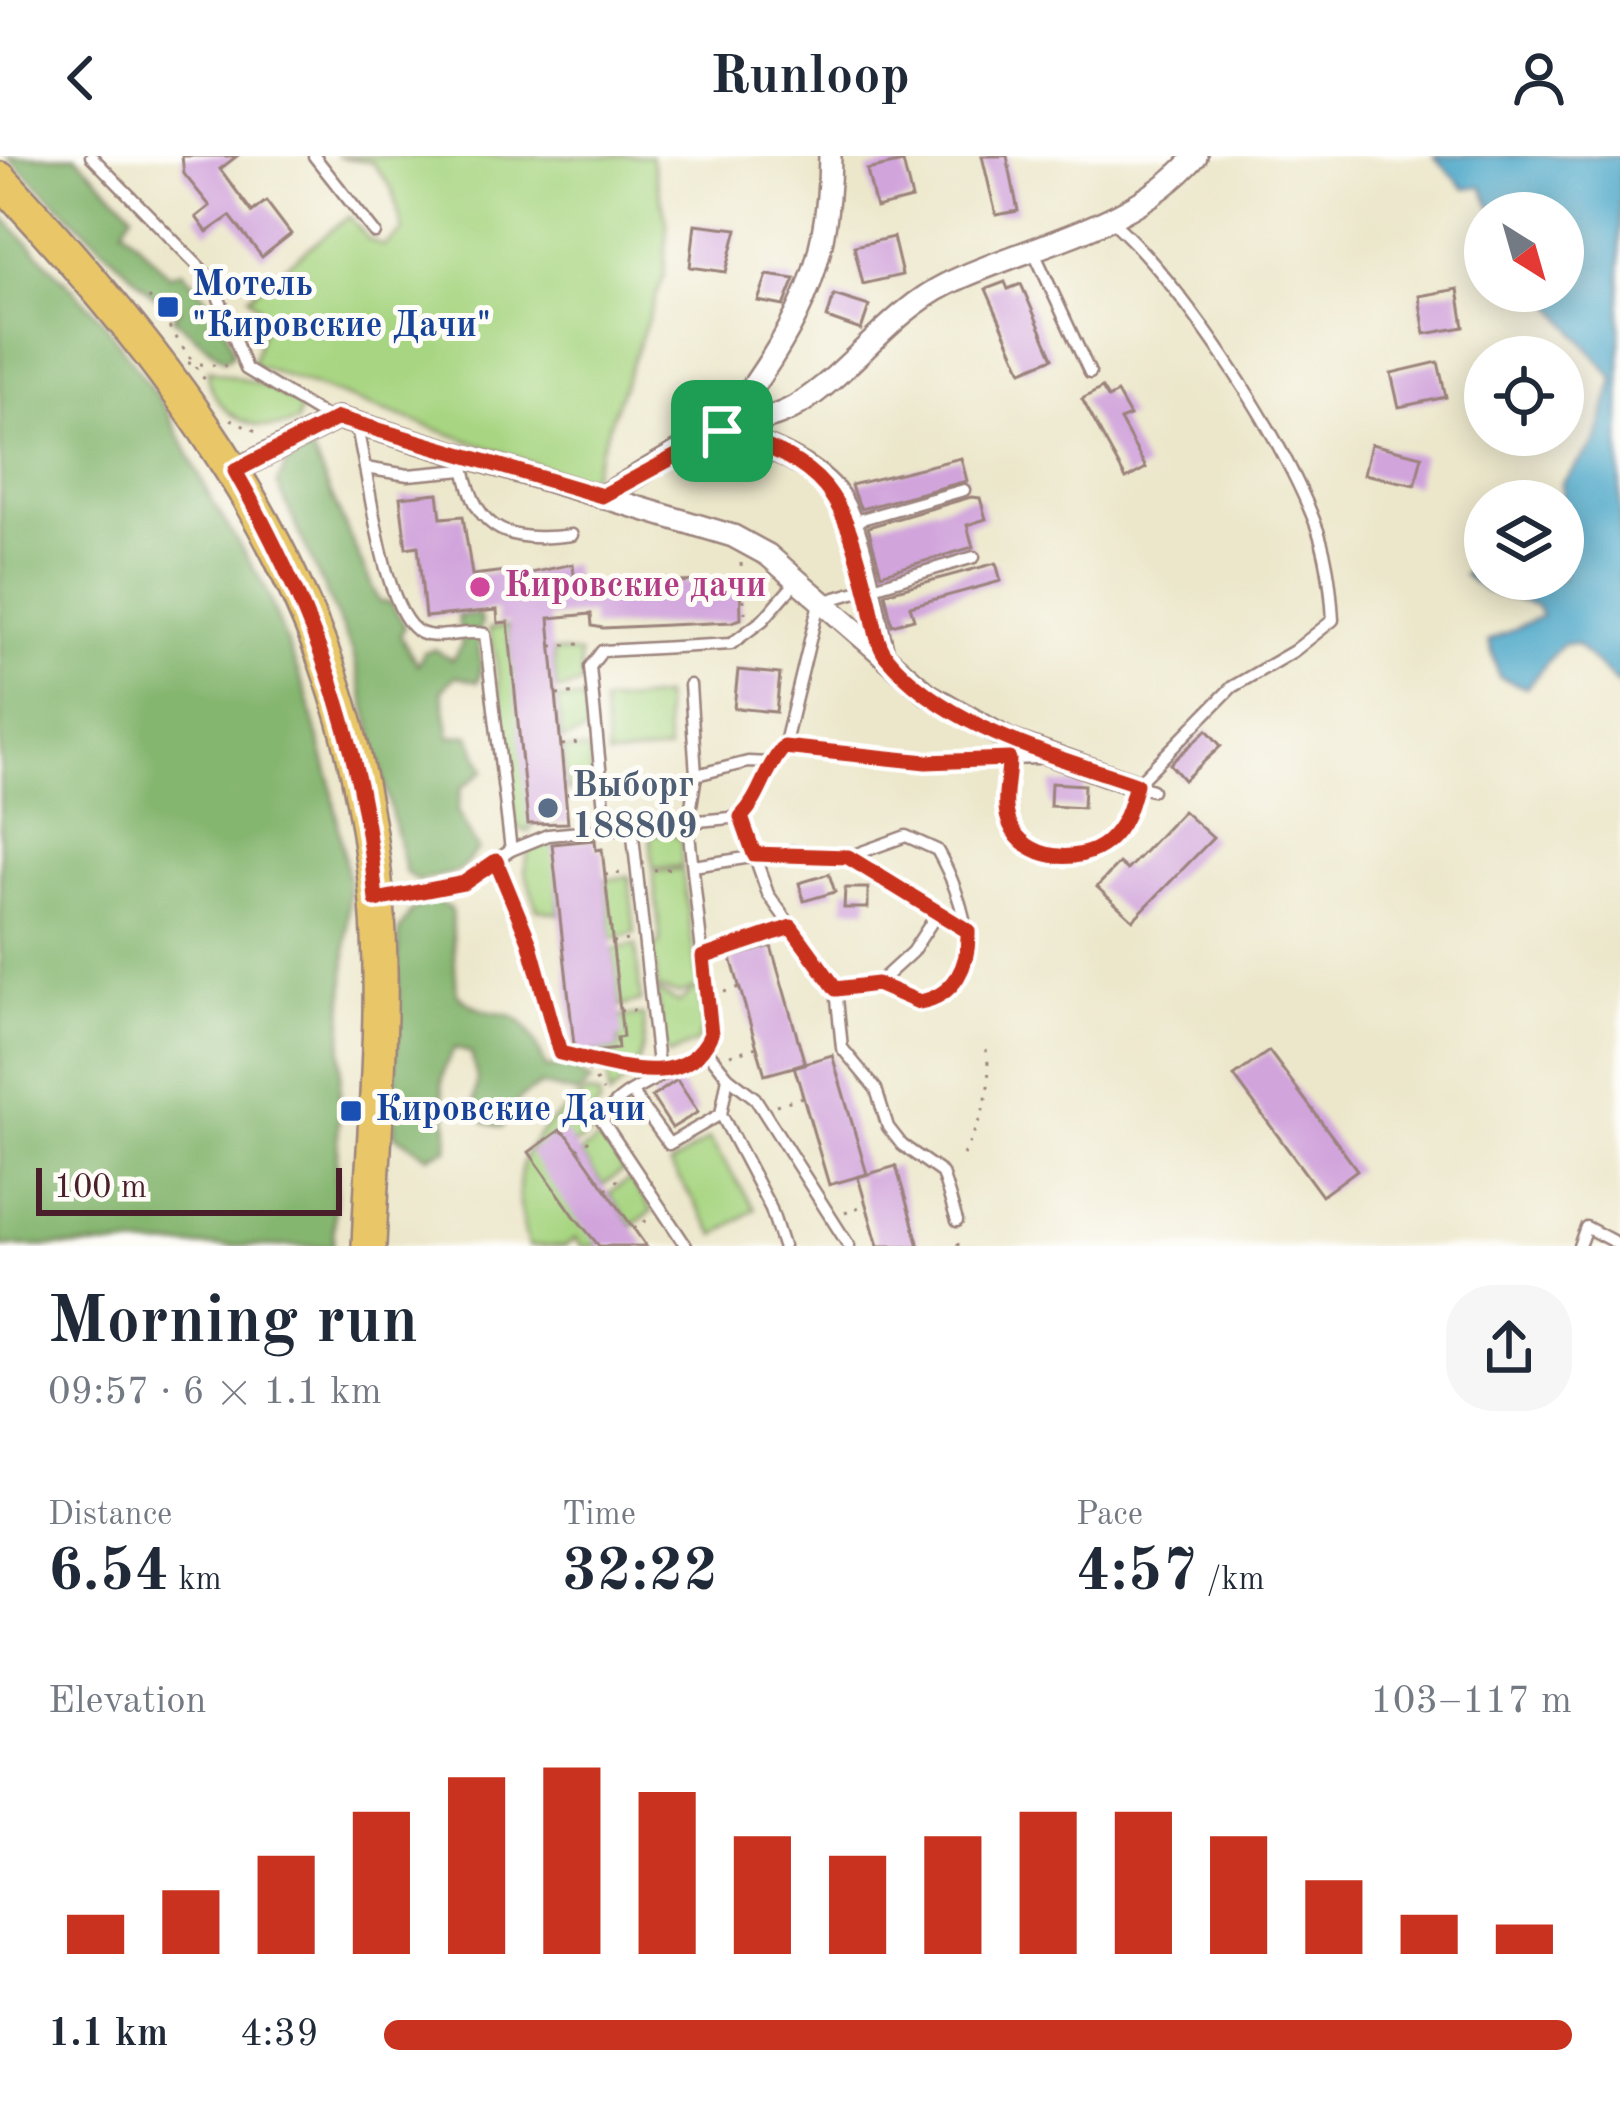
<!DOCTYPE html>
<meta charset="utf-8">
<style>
:root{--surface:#fff;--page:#f6f6f7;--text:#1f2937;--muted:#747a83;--accent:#c8321e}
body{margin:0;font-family:"Old Standard TT",serif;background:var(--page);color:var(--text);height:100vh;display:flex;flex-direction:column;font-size:45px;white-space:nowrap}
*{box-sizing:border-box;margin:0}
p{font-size:39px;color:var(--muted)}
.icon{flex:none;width:66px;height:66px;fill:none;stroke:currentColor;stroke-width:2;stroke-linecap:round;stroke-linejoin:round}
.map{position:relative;height:1090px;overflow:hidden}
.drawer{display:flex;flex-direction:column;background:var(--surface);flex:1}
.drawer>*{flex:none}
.needle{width:78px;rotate:143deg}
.tools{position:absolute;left:1464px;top:36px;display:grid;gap:24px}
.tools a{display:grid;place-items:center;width:120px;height:120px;border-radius:50%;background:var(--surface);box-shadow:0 6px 30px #0003;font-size:60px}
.scale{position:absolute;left:36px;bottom:30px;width:306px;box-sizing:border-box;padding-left:12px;border:6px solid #4a1f2b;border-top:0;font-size:33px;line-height:42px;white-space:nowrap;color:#4a1f2b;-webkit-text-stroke:9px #fdfcf7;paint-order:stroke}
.pin{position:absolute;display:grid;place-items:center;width:102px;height:102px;color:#fff;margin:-51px;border-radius:24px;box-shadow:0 6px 18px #0006}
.round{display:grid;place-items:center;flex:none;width:126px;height:126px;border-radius:48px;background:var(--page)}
.headline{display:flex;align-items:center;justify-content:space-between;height:204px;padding:0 48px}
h1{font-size:66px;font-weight:800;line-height:90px}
.figures{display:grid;grid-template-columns:repeat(3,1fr);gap:18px;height:204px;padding:12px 48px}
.figures div{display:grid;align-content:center}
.figures b{font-size:60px;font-weight:800}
.figures small{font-size:33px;font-weight:400}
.figures p{font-size:33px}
.chart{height:336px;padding:24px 48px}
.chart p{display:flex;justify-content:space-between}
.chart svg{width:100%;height:216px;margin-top:12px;stroke:var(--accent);stroke-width:6}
ul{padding:0 48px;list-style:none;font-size:39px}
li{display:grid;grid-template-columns:192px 144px 1fr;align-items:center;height:90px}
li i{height:30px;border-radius:15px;background:var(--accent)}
header{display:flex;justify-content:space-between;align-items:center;height:156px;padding:0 48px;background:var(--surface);font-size:54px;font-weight:800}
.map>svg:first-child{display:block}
.green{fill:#a7d581;stroke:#787a56;stroke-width:3}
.forest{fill:#85b66f;stroke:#686a4d;stroke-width:3}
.water{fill:#49a6c8;stroke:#4a627a;stroke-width:3}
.building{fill:#d1a4dc}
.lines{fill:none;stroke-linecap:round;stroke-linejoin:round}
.service-casing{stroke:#9b837b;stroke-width:15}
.minor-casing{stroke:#9b837b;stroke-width:26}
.primary-casing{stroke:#9b837b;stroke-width:38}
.path{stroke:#9b837b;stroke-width:3;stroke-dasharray:3 9;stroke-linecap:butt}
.service{stroke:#fff;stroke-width:10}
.minor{stroke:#fff;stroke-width:21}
.primary{stroke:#e9c769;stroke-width:33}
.route-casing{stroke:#fff;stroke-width:24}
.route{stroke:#c8321e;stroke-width:15}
.transit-dot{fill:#1a4fb4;stroke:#fdfcf7;stroke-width:4.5}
.hotel-dot{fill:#d1479c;stroke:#fdfcf7;stroke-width:4.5}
.service-dot{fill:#5c6f8a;stroke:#fdfcf7;stroke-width:4.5}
.labels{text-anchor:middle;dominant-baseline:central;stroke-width:10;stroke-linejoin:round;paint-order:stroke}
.transit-label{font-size:36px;font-weight:bold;fill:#164399;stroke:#fdfcf7;text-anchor:start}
.hotel-label{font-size:36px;font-weight:bold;fill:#b23c85;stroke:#fdfcf7;text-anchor:start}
.service-label{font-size:36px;font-weight:bold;fill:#4e5e75;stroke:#fdfcf7;text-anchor:start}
</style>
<header><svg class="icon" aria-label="back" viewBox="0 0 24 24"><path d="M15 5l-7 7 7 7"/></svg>Runloop<svg class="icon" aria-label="person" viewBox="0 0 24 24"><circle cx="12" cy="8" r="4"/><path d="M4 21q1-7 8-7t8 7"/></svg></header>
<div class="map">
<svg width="1620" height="1090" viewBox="0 0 1620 1090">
<rect width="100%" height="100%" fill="#fdfcf7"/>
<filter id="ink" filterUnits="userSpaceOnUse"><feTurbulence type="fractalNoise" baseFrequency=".00833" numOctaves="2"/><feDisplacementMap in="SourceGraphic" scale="24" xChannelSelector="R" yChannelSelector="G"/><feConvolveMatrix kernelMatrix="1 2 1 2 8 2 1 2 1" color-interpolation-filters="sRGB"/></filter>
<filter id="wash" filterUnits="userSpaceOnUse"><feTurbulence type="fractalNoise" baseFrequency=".004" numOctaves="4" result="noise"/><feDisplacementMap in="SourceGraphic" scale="48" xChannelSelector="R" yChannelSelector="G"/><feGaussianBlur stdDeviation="2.7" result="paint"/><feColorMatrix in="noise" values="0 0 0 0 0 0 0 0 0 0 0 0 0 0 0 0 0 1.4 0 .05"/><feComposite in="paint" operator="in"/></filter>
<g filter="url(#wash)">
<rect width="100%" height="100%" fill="#ece7cb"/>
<g class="green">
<polygon points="335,0 651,0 667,67 664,119 588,327 252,208 267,161 249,140 349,60 369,84 384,90 403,75 392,33 372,6"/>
<path d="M208,214L266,230L301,251L297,266C259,282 209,258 208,214Z"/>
<polygon points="508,470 534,667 528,676 516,671 495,497 489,473"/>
<polygon points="553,495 580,498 582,528 557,535"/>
<polygon points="663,541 668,595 608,601 602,547"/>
<polygon points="558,543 584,544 587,576 562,585"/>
<polygon points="563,593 589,594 593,625 567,635"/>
<polygon points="670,677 681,683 682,710 653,712 650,678"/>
<polygon points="551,686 555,689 559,758 537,753 525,715 529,692"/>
<polygon points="682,713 704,869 697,886 669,899 662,888 657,835 679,847 696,832 678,838 658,832 652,790 661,788 653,716"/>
<polygon points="629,720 635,777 612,783 605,724"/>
<polygon points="636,789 641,845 619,851 613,793"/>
<path d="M643,859C648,899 638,914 609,941L608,920L617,903L586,896L618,893L620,861Z"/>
<path d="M586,937L599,940L600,949L585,961L595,975L575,989L566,982L599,1090H581L576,1082L565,1090H528C507,1007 522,986 586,937Z"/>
<polygon points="601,982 624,1014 603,1029 580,997"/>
<polygon points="709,983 755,1053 716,1079 670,1009"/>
<polygon points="630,1023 652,1055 632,1070 609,1037"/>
</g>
<g class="forest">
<path d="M8,0H76L133,57L123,71L169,119L183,115C207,141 228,163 233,198L224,204L173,162L180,154L166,138L157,143Z"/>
<polygon points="0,58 102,163 167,255 214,348 265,431 306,537 330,623 349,728 333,1090 0,1090"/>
<path d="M310,291L379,446L391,447L405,470L400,480L418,509L424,496L435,493L452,504L462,489L458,460L479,459L482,467C472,487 487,506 477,526L455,520L442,534L450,581L469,579L485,614L461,632L457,655L478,694L459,715L418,725L406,717L353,497L277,327L287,308Z"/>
<path d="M433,744L451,753L457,838C504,879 514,828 546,912L570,911L591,925L578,938L540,929L519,943L502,971L485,967L474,953L477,923L471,897L455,892C428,930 453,953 447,993L428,1000L394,978L399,776L411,755Z"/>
</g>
<polygon class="water" points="1434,0 1620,0 1620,531 1576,488 1562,488 1526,532 1499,521 1489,485 1541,460 1536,449 1485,435 1464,419 1483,402 1485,423 1563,423 1562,327 1596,286 1614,223 1541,135 1563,135 1563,57 1494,57 1482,31 1465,33"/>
<g id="blocks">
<g class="building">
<polygon points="182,0 237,0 220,13 252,56 266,45 291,78 262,101 230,60 207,76 196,61 210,50 184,18"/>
<polygon points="982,0 1007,0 1018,55 996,59"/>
<polygon points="903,6 912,43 876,52 867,14"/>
<polygon points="695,68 737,73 726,116 690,111"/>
<polygon points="893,81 902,119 863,128 854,90"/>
<polygon points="767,119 795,123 784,150 758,145"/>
<polygon points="1005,126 1008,133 1021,128 1053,202 1022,215 986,133"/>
<polygon points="1458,133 1464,171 1425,178 1419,140"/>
<polygon points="834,139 869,150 861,174 827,162"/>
<polygon points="1438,206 1446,241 1399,251 1391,217"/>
<polygon points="1102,232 1108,242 1117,237 1130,260 1120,264 1146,312 1126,323 1082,243"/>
<polygon points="1371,288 1422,300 1415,329 1364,318"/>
<polygon points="961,302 967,325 861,353 853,336 851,329"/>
<polygon points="438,337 441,362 463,360 472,419 506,415 507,422 573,408 575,431 740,423 741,463 732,466 603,472 592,470 591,458 549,462 568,667 528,668 508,466 498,467 497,454 425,461 418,390 406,392 400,341"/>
<polygon points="971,341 980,342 986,363 967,369 973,391 881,418 868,371"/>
<polygon points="996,407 1001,425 910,450 914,463 892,469 885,437"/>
<polygon points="738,514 780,518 776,556 734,552"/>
<polygon points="1207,574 1221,590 1184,624 1170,608"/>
<polygon points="1051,627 1084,629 1083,652 1050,650"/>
<polygon points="1183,655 1213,682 1133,764 1097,731 1119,707 1127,714"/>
<polygon points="595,684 596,694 602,693 623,881 617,882 618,893 575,898 552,688"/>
<polygon points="829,718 835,736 804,745 799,727"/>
<polygon points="845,732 868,732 868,752 844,752"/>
<polygon points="771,790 805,908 765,919 731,802"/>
<polygon points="1269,895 1357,1014 1322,1040 1234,920"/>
<polygon points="832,899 867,1018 829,1029 794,910"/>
<polygon points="677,924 698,956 672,972 652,941"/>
<polygon points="560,974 568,980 646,1090 599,1090 575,1061 529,996"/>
<polygon points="896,1010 919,1090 878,1090 858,1021"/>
</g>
</g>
</g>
<g filter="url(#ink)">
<use href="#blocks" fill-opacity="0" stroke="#9b837b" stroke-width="3"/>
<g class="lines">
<g class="service-casing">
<g id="service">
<polyline points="91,0 212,124 246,213 329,263"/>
<polyline points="314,0 375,77"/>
<path d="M1111,64C1183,129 1277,272 1314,364C1327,396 1331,430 1333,464L1294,495L1232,531L1136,629"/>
<polyline points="1033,94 1090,217"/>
<polyline points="356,266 365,312 408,319 464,314"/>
<path d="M462,298C472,372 501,388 572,379"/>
<path d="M365,312C372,347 388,463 421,477C440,485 465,473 485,478L511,694"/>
<polyline points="851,366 964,334"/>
<path d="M1009,584C1009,609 1000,644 1010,668C1025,704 1078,710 1106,686C1125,670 1130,651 1136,629L1152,634"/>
<polyline points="784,591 925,606 1038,602"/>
<polyline points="696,619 748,606 769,607"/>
<polyline points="741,661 768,738 836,833 842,892 876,933 888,971 902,989 942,1017 957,1065"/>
<polyline points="632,671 659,918"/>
<polyline points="606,672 590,511 602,495 731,488 763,464 797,425"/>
<polyline points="848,701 967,775"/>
<polyline points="496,705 529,785 560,897"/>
<path d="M693,710L792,695L848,701L906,680L937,694C962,738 997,833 919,846L877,828L836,833"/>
<path d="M379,743L464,727L511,694L548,679L741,661C762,639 764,613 784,591L819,447L974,401"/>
<polyline points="877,828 912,796 937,758"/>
<polyline points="705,892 728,921 755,942 849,1090"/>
<polyline points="728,921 721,958 771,1053 783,1090"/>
<polyline points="632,937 669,988 721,958"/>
<path d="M686,1090L602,964C626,922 692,921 711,878L688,669L696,619L690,529"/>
<polyline points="1579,1090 1586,1071 1620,1089"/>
</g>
</g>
<g class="minor-casing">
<g id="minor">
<path d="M722,275C792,175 828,127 830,0"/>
<path d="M723,275C756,285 805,304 830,330C860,361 872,454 883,497"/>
<polyline points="234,315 338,262 733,380 768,399 928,538 1009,584 1136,629"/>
<path d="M602,340C641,319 681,291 722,275C748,265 775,264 799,248C853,214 890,156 947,128C1032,87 1131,74 1196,0"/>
</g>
</g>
<g class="primary-casing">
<path id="primary" d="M0,23C188,226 339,423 373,707C389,834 374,963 369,1090"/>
</g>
<g class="path">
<polyline points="149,141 209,230"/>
<polyline points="188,207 226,210"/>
<polyline points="231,263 260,277"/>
<polyline points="741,407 745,457"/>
<polyline points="552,490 579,488 584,493"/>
<polyline points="557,539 579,537"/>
<polyline points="562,589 578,587"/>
<polyline points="567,638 583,636"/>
<polyline points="654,714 674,712"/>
<polyline points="605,719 621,717"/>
<polyline points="612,786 628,784"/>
<polyline points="718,794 778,775"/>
<polyline points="724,836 740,831"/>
<polyline points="620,855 636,854"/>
<polyline points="730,899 757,891"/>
<polyline points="573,900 640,914"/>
<polyline points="582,904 603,935"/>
<polyline points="776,949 803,941"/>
<polyline points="577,993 595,980"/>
<path d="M963,999C983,959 995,934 985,889"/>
<polyline points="606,1033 619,1023"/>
<polyline points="845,1057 866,1048"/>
<polyline points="634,1073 647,1064"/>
<polyline points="958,1090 958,1079"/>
</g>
<use href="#service" class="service"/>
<use href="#minor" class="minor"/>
<use href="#primary" class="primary"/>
</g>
</g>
<g class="lines" filter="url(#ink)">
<g class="route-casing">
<path id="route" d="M338,262L602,340L722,275C828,308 842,336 868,439C873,457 875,486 886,500C945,572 1052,599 1136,628C1130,651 1125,670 1107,686C1078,710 1025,704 1010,668C1001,648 1009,624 1009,603L926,606L784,591C764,613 762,639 741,661L754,698L848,701L968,775C969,808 956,840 919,846L877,828L836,833L791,771L703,801L711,878C685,939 608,907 560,897L529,785L496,705L464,727L376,744C364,589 311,449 235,315Z"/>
</g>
<use href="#route" class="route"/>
</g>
<g class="transit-dot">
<rect x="156" y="139" width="24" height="24" rx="6"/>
<rect x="339" y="943" width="24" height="24" rx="6"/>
</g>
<circle class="hotel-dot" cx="480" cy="431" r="12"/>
<circle class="service-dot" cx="548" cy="652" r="12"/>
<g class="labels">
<g class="transit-label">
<text x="192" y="130">Мотель<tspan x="192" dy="41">"Кировские Дачи"</tspan></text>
<text x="375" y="955">Кировские Дачи</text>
</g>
<g class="hotel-label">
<text x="504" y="431">Кировские дачи</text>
</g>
<g class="service-label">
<text x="572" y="631">Выборг<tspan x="572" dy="41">188809</tspan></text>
</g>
</g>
</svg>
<div class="tools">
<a><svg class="needle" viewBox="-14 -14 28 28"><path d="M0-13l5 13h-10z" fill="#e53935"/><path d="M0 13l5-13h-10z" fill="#747a83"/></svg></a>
<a><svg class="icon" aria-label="locate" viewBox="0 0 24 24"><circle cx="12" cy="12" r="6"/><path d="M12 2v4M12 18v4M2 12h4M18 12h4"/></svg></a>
<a><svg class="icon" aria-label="layers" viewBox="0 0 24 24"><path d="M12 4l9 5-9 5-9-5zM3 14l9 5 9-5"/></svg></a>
</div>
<div class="scale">100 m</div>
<div class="pin" style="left:722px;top:275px;background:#1e9e55"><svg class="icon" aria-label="arrive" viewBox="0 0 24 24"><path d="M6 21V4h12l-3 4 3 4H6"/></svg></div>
</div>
<section class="drawer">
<div class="headline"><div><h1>Morning run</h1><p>09:57 · 6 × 1.1 km</p></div><a class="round"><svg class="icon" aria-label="share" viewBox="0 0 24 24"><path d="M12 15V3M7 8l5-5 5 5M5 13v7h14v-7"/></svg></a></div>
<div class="figures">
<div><p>Distance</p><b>6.54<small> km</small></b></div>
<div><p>Time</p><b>32:22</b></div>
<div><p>Pace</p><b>4:57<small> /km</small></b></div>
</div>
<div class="chart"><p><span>Elevation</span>103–117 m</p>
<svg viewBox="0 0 160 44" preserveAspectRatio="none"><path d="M5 44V36M15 44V31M25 44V24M35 44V15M45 44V8M55 44V6M65 44V11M75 44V20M85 44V24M95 44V20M105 44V15M115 44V15M125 44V20M135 44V29M145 44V36M155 44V38"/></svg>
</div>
<ul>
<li><b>1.1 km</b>4:39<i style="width:100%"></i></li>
</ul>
</section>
